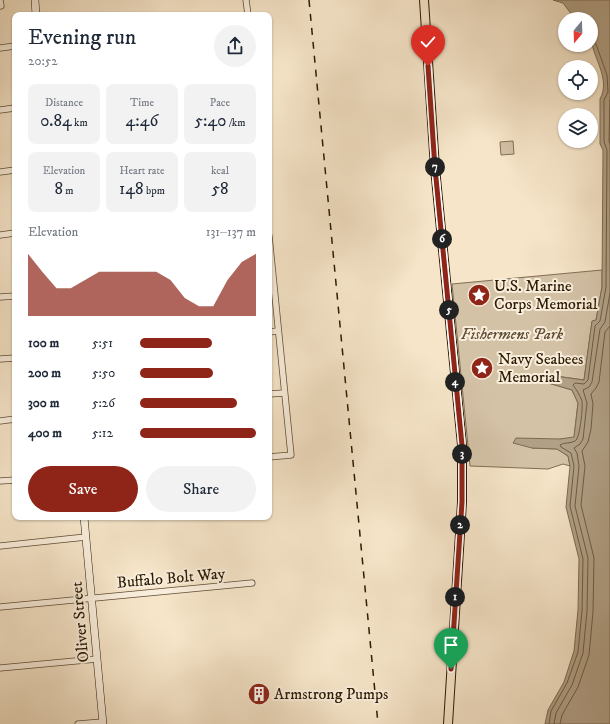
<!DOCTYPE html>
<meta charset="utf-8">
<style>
:root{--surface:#fff;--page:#f2f2f3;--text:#1f2937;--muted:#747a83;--accent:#8f2418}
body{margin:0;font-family:"IM FELL DW Pica",serif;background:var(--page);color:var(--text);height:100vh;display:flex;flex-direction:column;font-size:15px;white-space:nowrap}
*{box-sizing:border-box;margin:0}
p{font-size:13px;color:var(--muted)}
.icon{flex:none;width:22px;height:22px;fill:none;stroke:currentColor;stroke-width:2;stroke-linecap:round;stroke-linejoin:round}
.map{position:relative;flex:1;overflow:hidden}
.panel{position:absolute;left:12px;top:12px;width:260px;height:508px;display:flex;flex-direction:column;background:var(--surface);border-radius:8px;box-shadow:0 1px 3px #0004}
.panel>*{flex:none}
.needle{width:26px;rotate:199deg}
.buttons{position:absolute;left:558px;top:12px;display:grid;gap:8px}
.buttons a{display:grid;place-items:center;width:40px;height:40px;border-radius:50%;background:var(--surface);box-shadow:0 1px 3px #0004;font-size:20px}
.pin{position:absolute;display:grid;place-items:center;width:34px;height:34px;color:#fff;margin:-41px -17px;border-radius:50% 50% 50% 0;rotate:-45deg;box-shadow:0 0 4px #0007}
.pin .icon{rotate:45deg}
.km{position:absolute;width:20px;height:20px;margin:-10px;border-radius:50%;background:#222;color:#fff;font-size:11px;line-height:20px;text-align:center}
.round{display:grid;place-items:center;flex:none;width:42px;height:42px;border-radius:21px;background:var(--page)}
.summary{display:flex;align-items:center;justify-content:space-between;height:68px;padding:0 16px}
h1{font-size:22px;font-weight:600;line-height:30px}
.metrics{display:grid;grid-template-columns:repeat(3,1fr);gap:6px;height:68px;padding:4px 16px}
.metrics div{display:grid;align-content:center;border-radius:8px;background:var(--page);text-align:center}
.metrics b{font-size:17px;font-weight:600}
.metrics small{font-size:11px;font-weight:400}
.metrics p{font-size:11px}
.chart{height:112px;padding:8px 16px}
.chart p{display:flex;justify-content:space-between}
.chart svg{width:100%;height:72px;margin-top:4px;fill:var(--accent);opacity:.7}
.button{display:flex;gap:8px;margin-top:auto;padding:8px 16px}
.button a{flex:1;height:46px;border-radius:24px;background:var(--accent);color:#fff;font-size:16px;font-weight:600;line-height:46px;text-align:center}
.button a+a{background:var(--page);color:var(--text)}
ul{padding:0 16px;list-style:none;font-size:13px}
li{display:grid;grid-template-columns:64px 48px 1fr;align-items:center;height:30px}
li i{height:10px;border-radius:5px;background:var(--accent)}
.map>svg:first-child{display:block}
.green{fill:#d4c2a7;stroke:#806e55}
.water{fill:#b1a086;stroke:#7c6a52}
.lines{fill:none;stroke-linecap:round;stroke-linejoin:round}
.shore{stroke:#6e5d44;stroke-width:1}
.minor-casing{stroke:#5e4d34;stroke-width:7}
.secondary-casing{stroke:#2c1a03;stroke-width:8}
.primary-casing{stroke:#2c1a03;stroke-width:10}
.minor{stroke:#f9eedc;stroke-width:5.5}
.secondary{stroke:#f9eedc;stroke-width:7}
.primary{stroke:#f6e5c9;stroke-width:8}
.rail{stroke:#2c1a03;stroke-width:1.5;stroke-dasharray:7 7;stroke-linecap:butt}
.route-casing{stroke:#fff;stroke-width:8}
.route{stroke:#8f2418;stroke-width:5}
.labels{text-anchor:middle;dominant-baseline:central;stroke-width:4;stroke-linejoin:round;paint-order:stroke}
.poi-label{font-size:16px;fill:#2c1a03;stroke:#f9eedc;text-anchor:start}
.park-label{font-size:16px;font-style:italic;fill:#5e4c34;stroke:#f9eedc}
.street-label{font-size:16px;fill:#2c1a03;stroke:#f9eedc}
</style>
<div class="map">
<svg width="610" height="724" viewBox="0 0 610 724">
<rect width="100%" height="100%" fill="#f6e5c9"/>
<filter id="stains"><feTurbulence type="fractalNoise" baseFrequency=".005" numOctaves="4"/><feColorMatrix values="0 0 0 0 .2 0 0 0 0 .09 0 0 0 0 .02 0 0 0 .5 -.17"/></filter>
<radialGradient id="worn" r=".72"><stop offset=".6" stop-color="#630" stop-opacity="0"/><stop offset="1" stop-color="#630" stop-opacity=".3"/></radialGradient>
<g class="green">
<polygon points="513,141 514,154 501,155 500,142"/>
<polygon points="602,270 602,287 596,320 592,322 584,380 548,375 545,382 572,390 578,403 574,438 560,439 532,448 557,449 568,456 570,466 563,464 548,469 470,466 452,284"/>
</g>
<path class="water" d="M553,0H610V724H545L548,710L564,682L574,651L578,610L579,559L566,507L570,466L568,456L557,449L532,448L513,443L516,438L560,439L574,437L578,403L572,390L545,382L548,375L584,380L592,321L596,320L602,287L603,150L600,144V99C610,81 596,62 592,44C589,37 591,27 591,19H575L563,3Z"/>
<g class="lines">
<g class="shore">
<polyline points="610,100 609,141 610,144"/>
<path d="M549,724L551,711L567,683L578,652L582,611L583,559L570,506L574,466L571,453L561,447L560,445C564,442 570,444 575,441C580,439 583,407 582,401C580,395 576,389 573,385L575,383L584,384L588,380L595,326L600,321L606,287L607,150L604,142V100L608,92L607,75L596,44L591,41"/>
<polyline points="554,724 556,713 572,685 583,653 587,611 588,558 575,506 579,466 577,453 574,448 580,444 583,439 587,403 583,390 589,387 592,382 600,329 605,322 610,293"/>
<polyline points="560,724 562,715 578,687 589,655 593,612 594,558 581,505 585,466 582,451 588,442 591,429 593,404 591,394 596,388 599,382 605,332 610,326"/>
</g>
<g class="minor-casing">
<g id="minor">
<polyline points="0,0 1,6"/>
<polyline points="246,0 248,15"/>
<polyline points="0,48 15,46"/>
<polyline points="0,110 15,108"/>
<polyline points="0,172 15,170"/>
<polyline points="0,235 15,233"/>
<polyline points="269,236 291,455 269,457"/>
<polyline points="0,297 15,296"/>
<polyline points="269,332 278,331"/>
<polyline points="0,359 15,358"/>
<polyline points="269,394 284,393"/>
<polyline points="0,421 15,419"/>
<polyline points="0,481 15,480"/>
<polyline points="0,546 86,537"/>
<polyline points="0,607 252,583"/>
<polyline points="0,668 97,659"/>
<polyline points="78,724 103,722"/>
</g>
</g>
<g class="secondary-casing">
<g id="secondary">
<polyline points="35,0 36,15"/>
<polyline points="84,517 103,724"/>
</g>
</g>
<g class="primary-casing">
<polyline id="primary" points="424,0 435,168 462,445 462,502 448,724"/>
</g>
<use href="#minor" class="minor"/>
<use href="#secondary" class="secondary"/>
<use href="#primary" class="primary"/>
<polyline class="rail" points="309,0 378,724"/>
</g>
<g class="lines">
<g class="route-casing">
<polyline id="route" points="428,66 435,168 462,445 462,502 451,669"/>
</g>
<use href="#route" class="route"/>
</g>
<defs>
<g id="sight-disc" transform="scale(1.15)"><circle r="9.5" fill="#8f2418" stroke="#f9eedc"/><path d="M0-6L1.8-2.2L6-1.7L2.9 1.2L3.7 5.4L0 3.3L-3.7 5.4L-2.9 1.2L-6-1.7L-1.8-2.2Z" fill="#fff"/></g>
<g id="building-disc" transform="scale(1.15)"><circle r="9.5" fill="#8f2418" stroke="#f9eedc"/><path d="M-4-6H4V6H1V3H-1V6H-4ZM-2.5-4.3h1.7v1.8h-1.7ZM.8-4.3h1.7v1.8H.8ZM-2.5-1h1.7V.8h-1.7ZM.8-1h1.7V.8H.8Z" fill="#fff"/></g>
</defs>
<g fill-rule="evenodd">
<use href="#sight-disc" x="479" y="295"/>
<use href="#sight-disc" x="482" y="368"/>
<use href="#building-disc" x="259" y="694"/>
</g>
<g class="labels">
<g class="poi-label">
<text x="494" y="286">U.S. Marine<tspan x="494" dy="18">Corps Memorial</tspan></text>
<text x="498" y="359">Navy Seabees<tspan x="498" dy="18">Memorial</tspan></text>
<text x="274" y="694">Armstrong Pumps</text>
</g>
<g class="park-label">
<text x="512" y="334">Fishermens Park</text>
</g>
<g class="street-label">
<text transform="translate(171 578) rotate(-5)">Buffalo Bolt Way</text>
<text transform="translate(80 622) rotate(-95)">Oliver Street</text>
</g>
</g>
<rect width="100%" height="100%" filter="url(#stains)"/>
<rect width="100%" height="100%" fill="url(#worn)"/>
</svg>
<div class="buttons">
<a><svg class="needle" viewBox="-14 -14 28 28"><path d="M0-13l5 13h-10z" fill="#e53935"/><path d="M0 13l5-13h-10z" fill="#747a83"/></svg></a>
<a><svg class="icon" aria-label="locate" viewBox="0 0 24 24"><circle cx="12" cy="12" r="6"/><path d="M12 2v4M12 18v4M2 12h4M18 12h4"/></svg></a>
<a><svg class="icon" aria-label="layers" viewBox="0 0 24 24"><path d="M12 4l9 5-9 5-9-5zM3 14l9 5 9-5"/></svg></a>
</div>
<div class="pin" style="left:451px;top:669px;background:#1e9e55"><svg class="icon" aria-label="arrive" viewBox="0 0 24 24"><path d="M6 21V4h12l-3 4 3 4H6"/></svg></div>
<div class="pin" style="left:428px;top:66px;background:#d93025"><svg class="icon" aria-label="check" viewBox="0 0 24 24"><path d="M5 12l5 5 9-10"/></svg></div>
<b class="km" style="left:455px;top:597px">1</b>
<b class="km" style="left:460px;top:525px">2</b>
<b class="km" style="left:462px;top:454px">3</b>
<b class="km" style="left:455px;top:382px">4</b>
<b class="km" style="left:449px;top:310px">5</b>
<b class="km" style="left:442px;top:239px">6</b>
<b class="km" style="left:435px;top:167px">7</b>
<section class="panel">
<div class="summary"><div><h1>Evening run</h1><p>20:52</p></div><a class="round"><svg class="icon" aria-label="share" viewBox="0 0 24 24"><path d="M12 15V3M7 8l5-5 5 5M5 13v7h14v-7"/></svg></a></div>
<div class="metrics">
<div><p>Distance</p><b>0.84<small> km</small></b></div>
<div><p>Time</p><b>4:46</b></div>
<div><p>Pace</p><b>5:40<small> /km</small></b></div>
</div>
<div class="metrics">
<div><p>Elevation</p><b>8<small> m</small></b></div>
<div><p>Heart rate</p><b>148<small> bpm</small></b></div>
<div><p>kcal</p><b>58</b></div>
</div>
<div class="chart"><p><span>Elevation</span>131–137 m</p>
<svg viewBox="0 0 160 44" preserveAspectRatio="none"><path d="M0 44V6L10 17L20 27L30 27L40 22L50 17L60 17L70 17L80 17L90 17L100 22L110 33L120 38L130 38L140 22L150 11L160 6V44z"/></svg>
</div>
<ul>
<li><b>100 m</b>5:51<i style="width:62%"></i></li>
<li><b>200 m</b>5:50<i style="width:63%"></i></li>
<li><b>300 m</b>5:26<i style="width:84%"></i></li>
<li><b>400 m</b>5:12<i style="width:100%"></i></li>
</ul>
<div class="button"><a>Save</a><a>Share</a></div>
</section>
</div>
